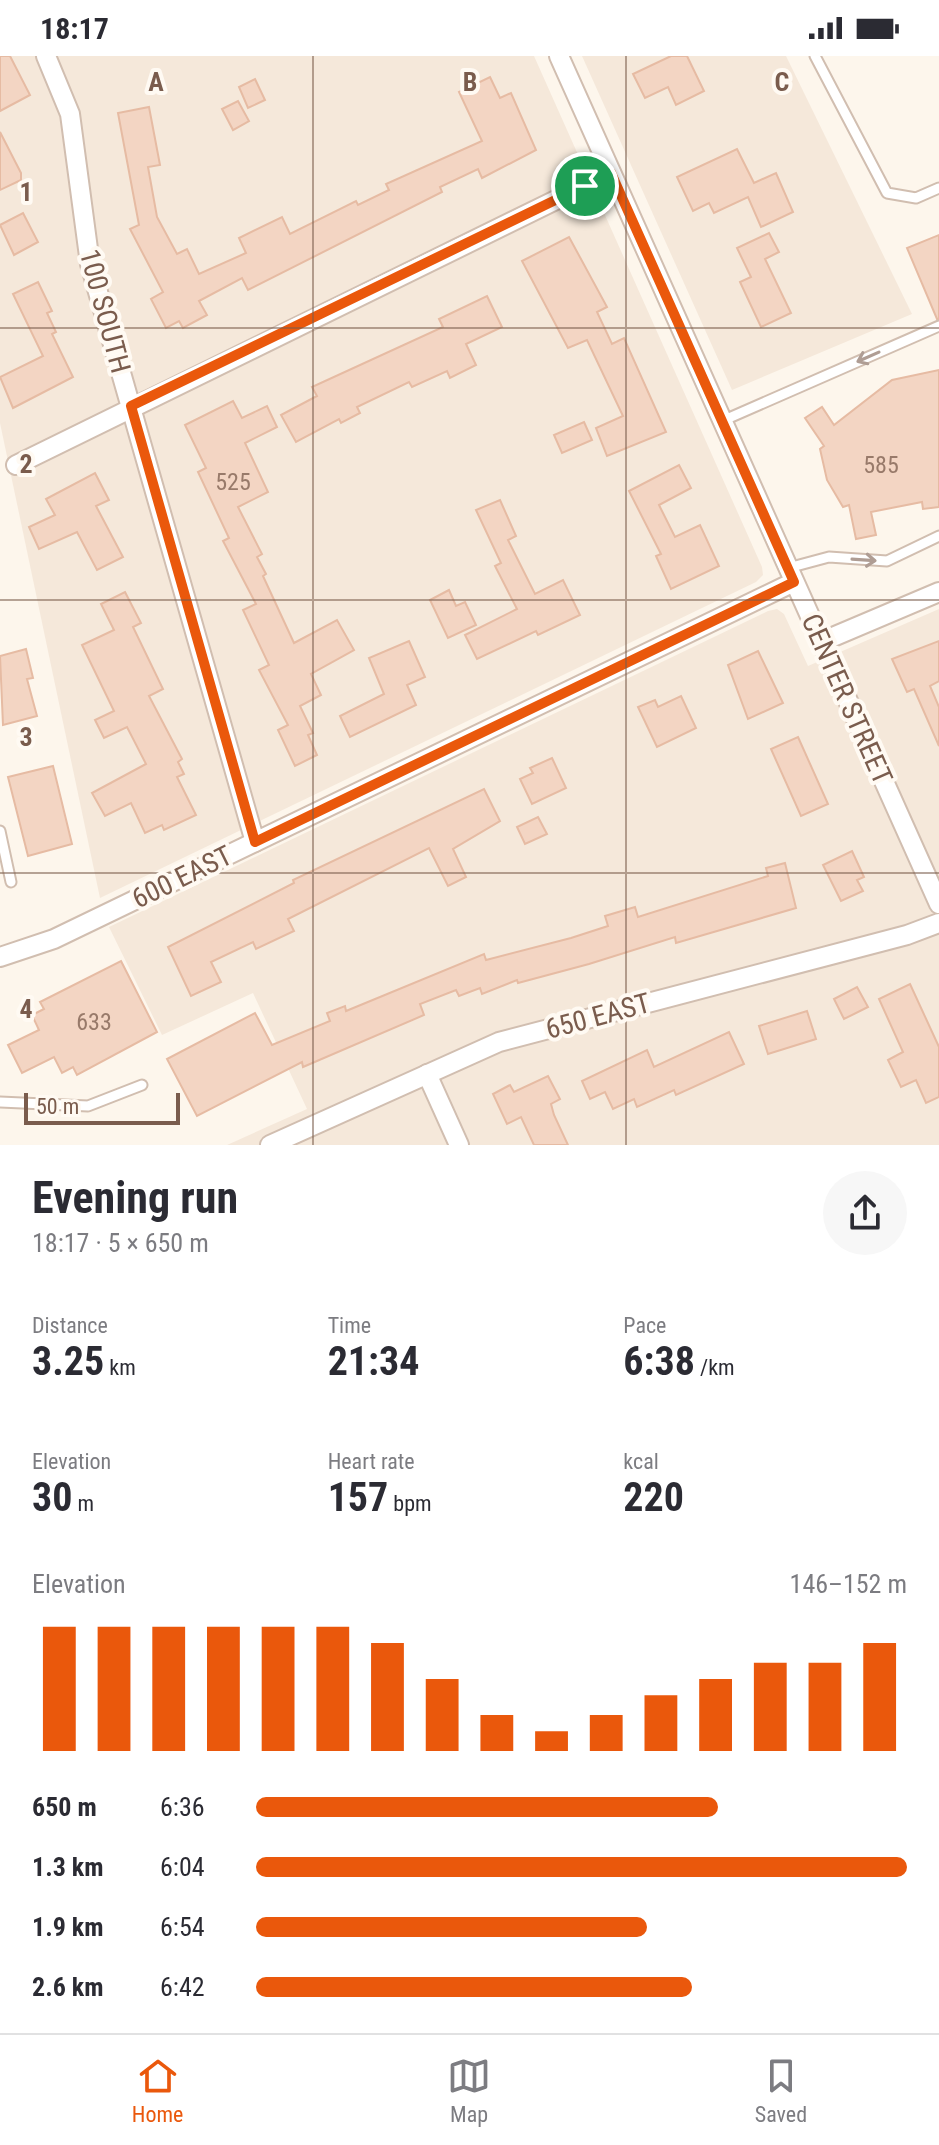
<!DOCTYPE html>
<meta charset="utf-8">
<style>
:root{--surface:#fff;--page:#f7f7f7;--text:#2b2b33;--muted:#7c7c81;--line:#e1e1e2;--accent:#ea580c}
body{margin:0;font-family:"Roboto Condensed",sans-serif;background:var(--page);color:var(--text);height:100vh;display:flex;flex-direction:column;font-size:30px;white-space:nowrap}
*{box-sizing:border-box;margin:0}
p{font-size:26px;color:var(--muted)}
.icon{flex:none;width:44px;height:44px;fill:none;stroke:currentColor;stroke-width:2;stroke-linecap:round;stroke-linejoin:round}
.map{position:relative;height:1089px;overflow:hidden}
.sheet{display:flex;flex-direction:column;background:var(--surface);flex:1}
.sheet>*{flex:none}
.scale{position:absolute;left:24px;bottom:20px;width:156px;box-sizing:border-box;padding-left:8px;border:4px solid #7a5c4d;border-top:0;font-size:22px;line-height:28px;white-space:nowrap;color:#7a5c4d;-webkit-text-stroke:6px #fffaf3;paint-order:stroke}
.pin{position:absolute;display:grid;place-items:center;width:68px;height:68px;color:#fff;margin:-34px;border:4px solid #fff;border-radius:50%;box-shadow:0 2px 8px #0007}
.round{display:grid;place-items:center;flex:none;width:84px;height:84px;border-radius:42px;background:var(--page)}
.head{display:flex;align-items:center;justify-content:space-between;height:136px;padding:0 32px}
h1{font-size:44px;font-weight:700;line-height:60px}
.figures{display:grid;grid-template-columns:repeat(3,1fr);gap:12px;height:136px;padding:8px 32px}
.figures div{display:grid;align-content:center}
.figures b{font-size:40px;font-weight:700}
.figures small{font-size:22px;font-weight:400}
.figures p{font-size:22px}
.chart{height:224px;padding:16px 32px}
.chart p{display:flex;justify-content:space-between}
.chart svg{width:100%;height:144px;margin-top:8px;stroke:var(--accent);stroke-width:6}
ul{padding:0 32px;list-style:none;font-size:26px}
li{display:grid;grid-template-columns:128px 96px 1fr;align-items:center;height:60px}
li i{height:20px;border-radius:10px;background:var(--accent)}
.status{display:flex;justify-content:space-between;align-items:center;height:56px;padding:0 40px;background:var(--surface);direction:ltr}
.status svg{height:22px;fill:currentColor}
.tabs{display:flex;justify-content:space-around;align-items:center;height:112px;border-top:2px solid var(--line);background:var(--surface);font-size:22px;color:var(--muted)}
.tabs a{display:grid;justify-items:center;gap:4px}
.tabs .selected{color:var(--accent)}
.map>svg:first-child{display:block}
.residential{fill:#f5e8da}
.building{fill:#f3d5c3;stroke:#e6bba3;stroke-width:2}
.lines{fill:none;stroke-linecap:round;stroke-linejoin:round}
.service-casing{stroke:#d1beb0;stroke-width:13}
.minor-casing{stroke:#d1beb0;stroke-width:22}
.service{stroke:#fff;stroke-width:9}
.minor{stroke:#fff;stroke-width:18}
.oneway{stroke:#af9d94}
.route-casing{stroke:#fff;stroke-width:16}
.route{stroke:#ea580c;stroke-width:10}
.grid{fill:none;stroke:#7a5c4d;stroke-width:2;stroke-opacity:0.55}
.labels{text-anchor:middle;dominant-baseline:central;stroke-width:8;stroke-linejoin:round;paint-order:stroke}
.number-label{font-size:24px;fill:#987a6a}
.street-label{font-size:28px;fill:#7a5c4d;stroke:#fffaf3}
.grid-label{font-size:26px;text-anchor:middle;font-weight:bold;fill:#7a5c4d;stroke:#fffaf3;stroke-width:8;stroke-linejoin:round;paint-order:stroke}
</style>
<div class="status"><b>18:17</b><svg viewBox="0 0 49 12"><path d="M0 12V9h3v3zM5 12V6h3v6zM10 12V3h3v9zM15 12V0h3v12zM26 1h20v11H26zM47 4h2v5h-2z"/></svg></div>
<div class="map">
<svg width="939" height="1089" viewBox="0 0 939 1089">
<rect width="100%" height="100%" fill="#fdf6ec"/>
<g class="residential">
<polygon points="0,0 534,0 762,511 763,519 756,526 100,842 0,367"/>
<polygon points="582,0 786,0 912,258 732,334"/>
<polygon points="777,553 784,558 808,610 939,553 939,1089 227,1089 307,1053 253,937 162,979 109,871 768,555"/>
</g>
<g class="building">
<polygon points="0,0 10,0 30,39 0,55"/>
<polygon points="671,0 687,0 704,35 676,49 668,31 645,42 633,18"/>
<polygon points="490,21 500,42 511,37 536,94 482,122 478,113 440,131 442,136 248,234 242,222 199,245 207,259 183,272 179,265 166,272 151,243 163,236 130,173 139,169 118,57 149,51 160,109 148,111 157,161 177,198 187,193 199,218 246,197 239,182 282,161 290,178 356,145 358,149 389,134 386,128 482,85 459,36"/>
<polygon points="255,23 265,44 248,52 239,31"/>
<polygon points="238,45 249,65 233,74 222,53"/>
<polygon points="0,76 21,117 21,124 0,134"/>
<polygon points="737,93 754,127 776,117 793,156 761,171 748,141 714,157 709,147 693,155 677,121"/>
<polygon points="23,157 38,186 14,199 0,169"/>
<polygon points="769,177 779,196 765,203 791,257 761,271 740,226 751,221 737,192"/>
<polygon points="939,179 939,263 937,263 907,192"/>
<polygon points="569,181 607,251 597,256 612,288 624,282 666,376 607,400 596,372 623,360 587,284 568,292 522,205"/>
<polygon points="38,226 52,255 47,257 56,276 52,278 73,321 13,352 0,321 43,300 13,238"/>
<polygon points="487,240 502,271 466,288 476,309 450,322 447,315 412,331 409,326 357,351 360,357 341,367 339,363 296,386 281,359 317,340 312,331 443,271 439,263"/>
<polygon points="939,314 939,451 923,453 922,446 871,456 876,479 856,483 849,449 843,451 827,424 820,393 824,390 805,362 822,351 834,369 892,324"/>
<polygon points="233,345 242,362 267,350 277,371 245,387 268,436 238,451 262,498 257,501 266,518 263,520 294,587 337,564 354,594 311,618 321,639 300,650 313,677 308,679 317,699 295,710 278,674 288,669 259,614 269,609 243,554 256,548 223,485 229,482 198,416 206,412 185,369"/>
<polygon points="584,366 592,384 562,397 554,379"/>
<polygon points="679,409 691,432 659,449 675,481 700,469 719,510 671,533 656,500 661,498 629,435"/>
<polygon points="95,417 109,444 96,450 123,501 97,514 77,476 39,493 29,471 55,459 46,443"/>
<polygon points="500,444 516,480 508,484 535,538 563,524 580,559 538,579 536,575 477,603 465,579 517,553 495,510 501,507 476,454"/>
<polygon points="449,534 456,550 465,546 476,569 448,582 430,544"/>
<polygon points="125,536 141,567 133,571 163,633 149,640 182,703 178,706 184,718 177,721 196,759 164,774 162,769 145,777 131,747 105,760 92,737 146,708 127,671 104,682 95,664 114,655 82,589 114,574 101,548"/>
<polygon points="409,585 425,621 407,629 416,649 350,681 340,660 384,638 369,602"/>
<polygon points="939,585 939,625 930,630 939,651 939,690 914,633 907,636 892,603"/>
<polygon points="26,593 33,622 27,623 37,660 3,669 0,600"/>
<polygon points="758,595 783,647 748,663 728,609"/>
<polygon points="681,640 696,672 657,691 638,651 655,644 658,651"/>
<polygon points="798,681 828,748 801,760 771,693"/>
<polygon points="552,702 566,732 532,748 520,723 533,717 530,712"/>
<polygon points="53,710 72,788 28,800 8,721"/>
<polygon points="484,733 500,765 453,793 466,821 448,830 429,792 288,863 294,875 256,893 253,886 211,906 221,926 191,940 168,891 294,827 293,824"/>
<polygon points="538,761 547,778 525,788 517,771"/>
<polygon points="852,795 864,821 857,824 863,835 841,845 823,809"/>
<polygon points="785,807 796,852 676,887 675,881 589,908 518,927 517,924 482,938 480,932 459,940 456,934 420,948 424,959 303,1011 302,1006 197,1060 167,1003 255,957 272,989 330,965 327,957 345,950 346,955 484,898 486,904 571,882 608,870 605,860 635,851 638,861 768,820 766,812"/>
<polygon points="121,905 157,976 77,1019 73,1011 62,1017 54,1001 22,1017 8,989 39,974 32,959 44,953 40,946"/>
<polygon points="910,928 939,991 939,1041 926,1047 916,1024 901,1031 888,1004 903,996 879,943"/>
<polygon points="857,931 868,951 844,963 834,943"/>
<polygon points="807,955 816,983 768,998 759,970"/>
<polygon points="729,976 744,1008 676,1039 674,1034 637,1051 634,1043 613,1053 605,1036 590,1043 582,1025 647,994 654,1011"/>
<polygon points="548,1020 560,1043 551,1048 554,1059 568,1089 534,1089 521,1061 507,1068 493,1038 510,1029 514,1036"/>
</g>
<g class="lines">
<g class="service-casing">
<g id="service">
<polyline points="815,0 887,137 916,142 939,132"/>
<polyline points="722,365 939,270"/>
<polyline points="788,512 829,501 887,505 939,480"/>
<polyline points="0,775 11,826"/>
<polyline points="0,1046 88,1050 142,1029"/>
</g>
</g>
<g class="minor-casing">
<g id="minor">
<polyline points="46,0 70,58 90,208 255,786"/>
<polyline points="559,0 939,848"/>
<polyline points="16,409 611,117"/>
<polyline points="821,586 939,536"/>
<polyline points="0,901 54,883 794,526"/>
<polyline points="427,1018 459,1089"/>
<polyline points="270,1089 499,986 907,879 939,867"/>
</g>
</g>
<use href="#service" class="service"/>
<use href="#minor" class="minor"/>
</g>
<defs><path id="oneway-shaft" d="M-6 0H5M1.5-3L5.5 0L1.5 3" fill="none" stroke-width="1.6" stroke-linecap="round" stroke-linejoin="round" transform="scale(2)"/></defs>
<g class="oneway">
<use href="#oneway-shaft" transform="translate(868 301) rotate(156)"/>
<use href="#oneway-shaft" transform="translate(864 504) rotate(4)"/>
</g>
<g class="lines">
<g class="route-casing">
<polygon id="route" points="611,117 794,526 255,786 131,350"/>
</g>
<use href="#route" class="route"/>
</g>
<path class="grid" d="M313,0V1089M626,0V1089M0,272H939M0,544H939M0,817H939"/>
<g class="labels">
<g class="number-label">
<text x="881" y="409">585</text>
<text x="233" y="426">525</text>
<text x="94" y="966">633</text>
</g>
<g class="street-label">
<text transform="translate(105 255) rotate(75)">100 SOUTH</text>
<text transform="translate(847 643) rotate(66)">CENTER STREET</text>
<text transform="translate(182 821) rotate(-26)">600 EAST</text>
<text transform="translate(598 960) rotate(-15)">650 EAST</text>
</g>
</g>
<g class="grid-label">
<text x="156" y="35">A</text>
<text x="470" y="35">B</text>
<text x="782" y="35">C</text>
<text x="26" y="145">1</text>
<text x="26" y="417">2</text>
<text x="26" y="690">3</text>
<text x="26" y="962">4</text>
</g>
</svg>
<div class="scale">50 m</div>
<div class="pin" style="left:585px;top:130px;background:#1e9e55"><svg class="icon" aria-label="arrive" viewBox="0 0 24 24"><path d="M6 21V4h12l-3 4 3 4H6"/></svg></div>
</div>
<section class="sheet">
<div class="head"><div><h1>Evening run</h1><p>18:17 · 5 × 650 m</p></div><a class="round"><svg class="icon" aria-label="share" viewBox="0 0 24 24"><path d="M12 15V3M7 8l5-5 5 5M5 13v7h14v-7"/></svg></a></div>
<div class="figures">
<div><p>Distance</p><b>3.25<small> km</small></b></div>
<div><p>Time</p><b>21:34</b></div>
<div><p>Pace</p><b>6:38<small> /km</small></b></div>
</div>
<div class="figures">
<div><p>Elevation</p><b>30<small> m</small></b></div>
<div><p>Heart rate</p><b>157<small> bpm</small></b></div>
<div><p>kcal</p><b>220</b></div>
</div>
<div class="chart"><p><span>Elevation</span>146–152 m</p>
<svg viewBox="0 0 160 44" preserveAspectRatio="none"><path d="M5 44V6M15 44V6M25 44V6M35 44V6M45 44V6M55 44V6M65 44V11M75 44V22M85 44V33M95 44V38M105 44V33M115 44V27M125 44V22M135 44V17M145 44V17M155 44V11"/></svg>
</div>
<ul>
<li><b>650 m</b>6:36<i style="width:71%"></i></li>
<li><b>1.3 km</b>6:04<i style="width:100%"></i></li>
<li><b>1.9 km</b>6:54<i style="width:60%"></i></li>
<li><b>2.6 km</b>6:42<i style="width:67%"></i></li>
</ul>
</section>
<nav class="tabs">
<a class="selected"><svg class="icon" aria-label="home" viewBox="0 0 24 24"><path d="M3 11l9-7 9 7M6 9v11h12V9"/></svg>Home</a>
<a><svg class="icon" aria-label="map" viewBox="0 0 24 24"><path d="M3 6l6-2 6 2 6-2v14l-6 2-6-2-6 2zM9 4v14M15 6v14"/></svg>Map</a>
<a><svg class="icon" aria-label="saved" viewBox="0 0 24 24"><path d="M7 4h10v16l-5-4-5 4z"/></svg>Saved</a>
</nav>
